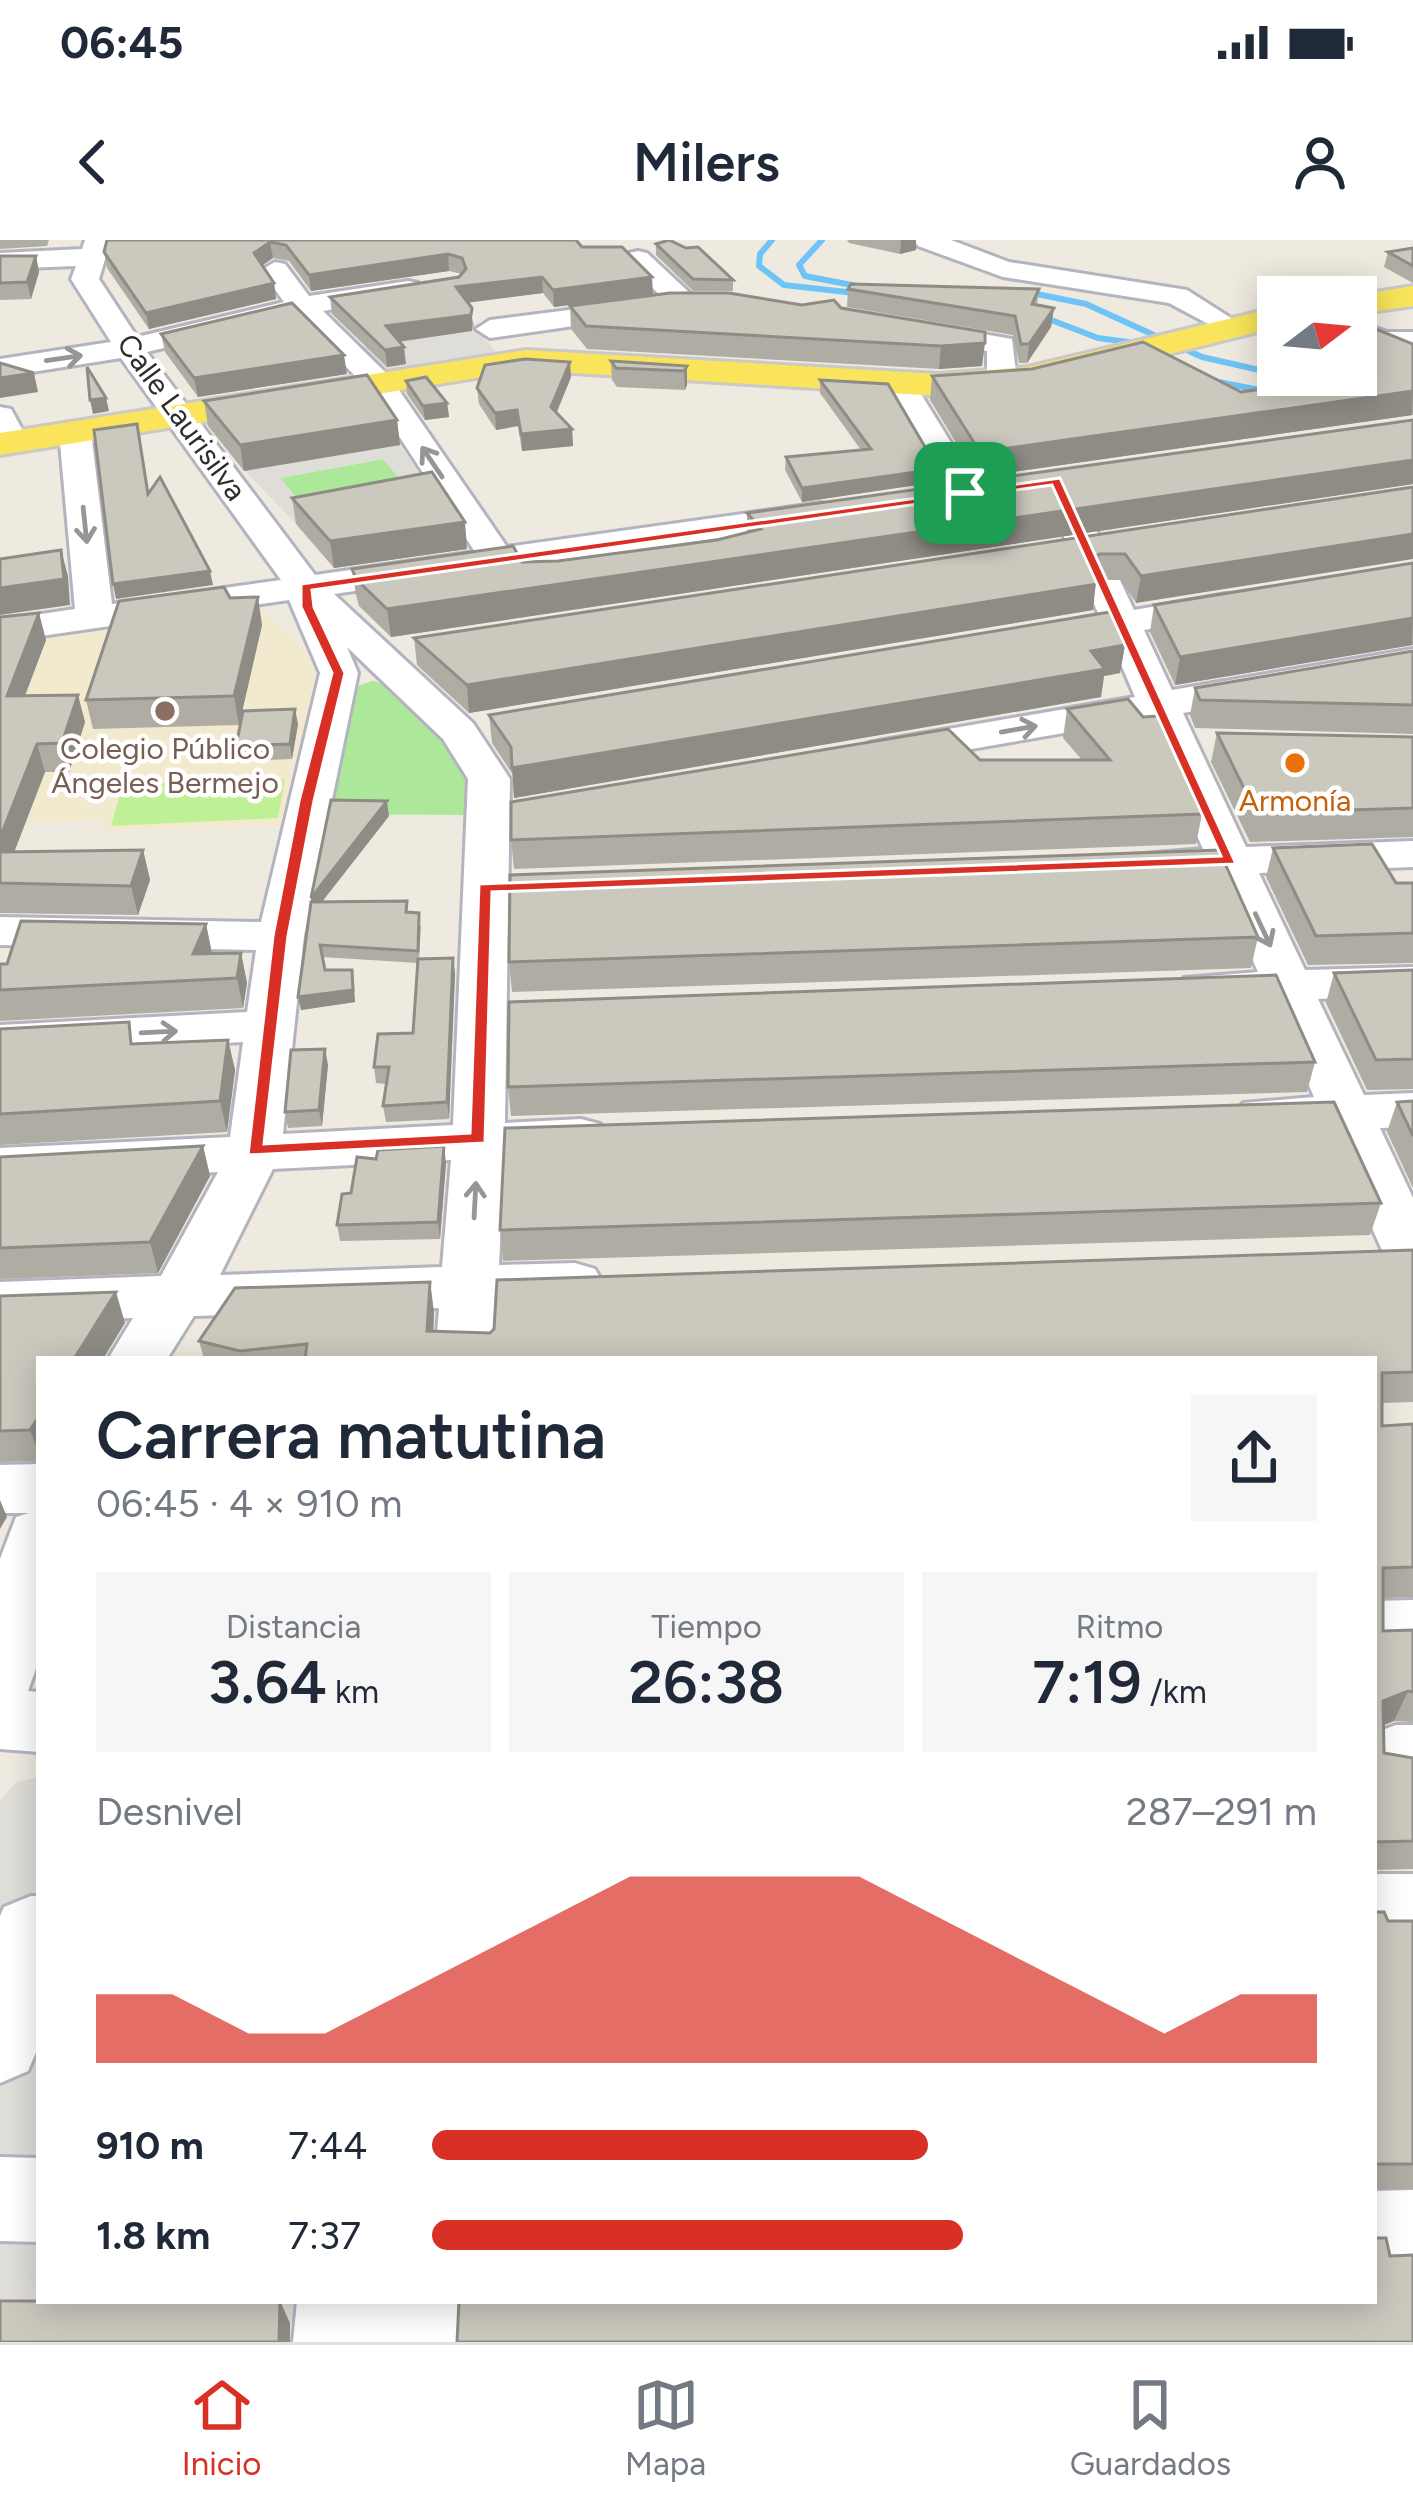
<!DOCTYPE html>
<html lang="es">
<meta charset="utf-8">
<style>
:root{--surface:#fff;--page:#f6f6f7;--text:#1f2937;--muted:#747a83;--line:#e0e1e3;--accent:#d93025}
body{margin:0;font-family:Figtree,sans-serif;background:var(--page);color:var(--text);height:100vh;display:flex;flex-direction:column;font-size:45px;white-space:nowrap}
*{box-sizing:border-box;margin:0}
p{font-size:39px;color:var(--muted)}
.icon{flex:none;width:66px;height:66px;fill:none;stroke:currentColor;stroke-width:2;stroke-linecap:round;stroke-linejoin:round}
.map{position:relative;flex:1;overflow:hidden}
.drawer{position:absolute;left:36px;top:1116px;width:1341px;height:948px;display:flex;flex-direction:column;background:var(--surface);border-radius:0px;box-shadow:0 6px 30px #0003}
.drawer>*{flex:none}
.needle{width:78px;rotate:74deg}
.tools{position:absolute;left:1257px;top:36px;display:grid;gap:24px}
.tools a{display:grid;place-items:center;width:120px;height:120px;border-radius:0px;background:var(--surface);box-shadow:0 6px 30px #0003;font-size:60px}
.pin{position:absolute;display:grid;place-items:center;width:102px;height:102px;color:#fff;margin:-51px;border-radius:24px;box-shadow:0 6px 18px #0006}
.round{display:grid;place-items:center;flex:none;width:126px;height:126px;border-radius:0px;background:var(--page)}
.overview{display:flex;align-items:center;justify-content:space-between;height:204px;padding:0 60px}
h1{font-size:66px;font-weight:600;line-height:90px}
.figures{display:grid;grid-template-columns:repeat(3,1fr);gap:18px;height:204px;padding:12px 60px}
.figures div{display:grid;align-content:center;border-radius:0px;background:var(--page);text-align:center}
.figures b{font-size:60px;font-weight:600}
.figures small{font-size:33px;font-weight:400}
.figures p{font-size:33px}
.chart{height:336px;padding:24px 60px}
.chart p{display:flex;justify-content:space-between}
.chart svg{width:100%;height:216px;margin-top:12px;fill:var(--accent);opacity:.7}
ul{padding:0 60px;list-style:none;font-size:39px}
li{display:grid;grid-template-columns:192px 144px 1fr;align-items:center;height:90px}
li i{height:30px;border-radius:15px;background:var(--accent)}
.status{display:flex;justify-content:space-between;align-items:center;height:84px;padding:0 60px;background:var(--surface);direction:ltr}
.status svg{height:33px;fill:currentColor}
header{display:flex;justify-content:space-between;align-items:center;height:156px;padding:0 60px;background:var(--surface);font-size:54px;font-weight:600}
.dock{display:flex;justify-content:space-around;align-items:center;height:168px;border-top:3px solid var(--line);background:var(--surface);font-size:33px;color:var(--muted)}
.dock a{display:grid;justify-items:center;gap:6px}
.dock .current{color:var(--accent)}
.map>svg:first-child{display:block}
.education{fill:#f1eacf}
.green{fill:#ade89a}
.pitch{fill:#c0f095}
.plaza{fill:#dfddd7;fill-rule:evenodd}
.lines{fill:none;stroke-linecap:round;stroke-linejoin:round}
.stream{stroke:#6ec4f6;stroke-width:6}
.minor-casing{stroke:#b4b4c1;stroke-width:6}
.major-casing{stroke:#c9c9c9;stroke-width:6}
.minor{fill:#fff;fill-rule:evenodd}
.major{fill:#f9e45b;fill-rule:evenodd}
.wall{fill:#afaca3}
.shaded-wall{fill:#8e8c85}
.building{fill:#cbc8be;stroke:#8e8c85;stroke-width:3}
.oneway{stroke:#969696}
.route{fill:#d93025;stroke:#fff;stroke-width:3;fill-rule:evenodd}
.education-dot{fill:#8d6e63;stroke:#fff;stroke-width:4.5}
.food-dot{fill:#e8710a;stroke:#fff;stroke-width:4.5}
.labels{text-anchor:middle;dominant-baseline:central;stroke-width:9;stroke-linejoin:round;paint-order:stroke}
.far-street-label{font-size:30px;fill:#2e2e2e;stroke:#fff}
.far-education-label{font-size:30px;fill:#785e54;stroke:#fff}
.far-food-label{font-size:30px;fill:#c56008;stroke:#fff}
</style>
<div class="status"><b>06:45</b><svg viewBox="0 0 49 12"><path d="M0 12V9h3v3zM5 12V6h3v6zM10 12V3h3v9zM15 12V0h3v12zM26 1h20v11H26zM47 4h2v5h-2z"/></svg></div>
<header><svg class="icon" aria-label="back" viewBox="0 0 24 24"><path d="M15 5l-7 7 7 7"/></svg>Milers<svg class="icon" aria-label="person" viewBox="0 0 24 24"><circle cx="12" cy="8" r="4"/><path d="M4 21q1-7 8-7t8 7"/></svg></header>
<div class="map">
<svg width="1413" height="2102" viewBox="0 0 1413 2102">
<rect width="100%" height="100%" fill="#efeae0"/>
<polygon class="education" points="257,363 317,425 310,477 292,525 284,586 102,590 104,581 0,583 0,497 21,466 45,403 42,395 88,394 91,388"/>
<g class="green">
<polygon points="383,219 409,249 304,268 280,238"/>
<path d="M372,441C402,442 455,510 468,538C474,549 472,563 472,575L311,574L357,446Z"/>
</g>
<polygon class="pitch" points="285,539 278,578 111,586 123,544"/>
<g class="plaza">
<polygon points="478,91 496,112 387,133 376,131 361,107"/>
<path d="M400,205L435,258L296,284L245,231ZM383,219L408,248L304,268L281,238Z"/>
<polygon points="39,1537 39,2061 353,2061 296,2083 0,2084 0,1561 16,1542"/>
</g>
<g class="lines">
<g class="stream">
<polyline points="772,0 760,14 759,26 784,45 864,54"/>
<polyline points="822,0 799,25 805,36 857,46"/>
<polyline points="1027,52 1086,64 1202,117 1303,140"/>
<polyline points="1038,75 1098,98 1150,105"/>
<polyline points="1208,140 1270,152"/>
</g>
<g class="minor-casing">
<g id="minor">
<path d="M85,0H111L99,39L137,97L284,62L261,30L275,22L285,24L309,56L408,41L418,43L422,49L418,55L323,71L390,137L507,307L821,263L833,266L838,273L833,280L821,283L334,354L473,483L510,539L505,883L581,879L600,884L607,896L600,908L504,917L499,1025L575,1023L595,1029L603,1043L595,1057L575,1063L496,1066L493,1119H435L439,1068L194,1076L167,1119H108L133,1078L0,1082V1042L161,1036L218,932L0,944V908L230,897L243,802L0,815V785L247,772L256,710L0,705V677L261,682L320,433L289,360L0,402V380L75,369L59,192L75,182L91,192L112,364L281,340L121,118L0,137V119L111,102L71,39L76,26L0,29V13L82,9ZM296,76L368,149L475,312L315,335L147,112ZM347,407L443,499L468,539L453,885L283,894L304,696L358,433ZM451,920L442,1027L220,1035L273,929Z"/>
<polygon points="914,0 951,0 1009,22 1187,50 1245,87 1231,96 1169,63 1003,37 918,6"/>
<polygon points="638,11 647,13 694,57 698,63 694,69 674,69 629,25 625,19 629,13"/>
<polygon points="647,60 657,62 661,68 657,74 490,98 476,89 490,80"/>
<polygon points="908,81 1012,99 1017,141 1002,150 991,147 987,141 987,111 898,96 894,90"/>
<polygon points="1356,81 1387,92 1413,92 1413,110 1383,110 1356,100"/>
<polygon points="898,132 913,141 982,253 977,260 965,263 948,253 883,141"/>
<polygon points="0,167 11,169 29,202 24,209 13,212 0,206"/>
<polygon points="1056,231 1073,241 1134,370 1226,354 1239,357 1244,365 1239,373 1144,390 1172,450 1413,409 1413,433 1183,473 1246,607 1413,601 1413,627 1259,633 1305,730 1413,727 1413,755 1318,759 1364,855 1413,853 1413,887 1380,888 1413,958 1413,1036 1393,1031 1385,1017 1328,889 1261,892 1243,887 1235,875 1243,863 1314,857 1271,760 1201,762 1184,758 1177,748 1184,738 1258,732 1215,635 1147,637 1131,633 1125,624 1131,615 1203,609 1145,479 884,524 869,521 863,512 869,503 884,500 1135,457 1109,396 1039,408 1026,405 1020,397 1026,389 1099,375 1039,241"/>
<polygon points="39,1224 39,1420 28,1451 39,1452 39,1512 0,1509 0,1319 16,1277 29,1273 0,1273 0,1225"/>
<polygon points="1413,1360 1413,1416 1374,1417 1374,1361"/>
<polygon points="1396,1485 1413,1485 1413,1547 1374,1539 1374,1493"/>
<rect x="1374" y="1634" width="39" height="70"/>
<polygon points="31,1656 39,1656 39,1805 28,1831 0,1843 0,1676 4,1667"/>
<polygon points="0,1917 39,1918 39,2002 0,2001"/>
<polygon points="1413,1950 1413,2034 1374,2035 1374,1951"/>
<polygon points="297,2061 459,2061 458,2102 293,2102"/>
</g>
</g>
<g class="major-casing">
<g id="major">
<polygon points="1413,46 1413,66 1356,74 1356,57 1345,57"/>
<polygon points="1278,67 1278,87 1028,149 939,156 526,130 0,215 0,193 526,110 939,134 1028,127"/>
</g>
</g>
<use href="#minor" class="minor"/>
<use href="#major" class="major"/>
</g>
<g class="wall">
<polygon points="0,0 49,0 47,6 0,9"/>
<polygon points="107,0 582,7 653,54 554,67 543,53 468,62 474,85 472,91 399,102 406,124 387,127 332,74 330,57 459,37 462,34 449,31 311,51 289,21 273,18 262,25 274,43 276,59 149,89 107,28 104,12"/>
<polygon points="847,0 916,0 916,10 900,14 849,3"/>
<polygon points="656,4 733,40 733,51 693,51 656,15"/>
<polygon points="1413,8 1413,43 1384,27 1388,12"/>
<polygon points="0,16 36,16 39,32 31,59 0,60"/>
<polygon points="848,49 1039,49 1037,65 1054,68 1051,87 1027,123 1019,123 1013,95 847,67"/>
<polygon points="802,65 841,68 985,92 982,126 939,129 587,109 571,89 570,66"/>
<polygon points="1264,83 1278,83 1278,126 1260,106"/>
<polygon points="161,94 347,134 198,157 165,112"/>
<polygon points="1413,104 1413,175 977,237 930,160 932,136 1241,152 1295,144 1287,135 1356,135"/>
<polygon points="611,121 687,126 687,145 685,150 617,147 612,140"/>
<polygon points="571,137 557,172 572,189 573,206 522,211 518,186 496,190 479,164 477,148"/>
<polygon points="820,140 938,229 937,242 802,262 785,230 786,217 861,210 820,153"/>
<polygon points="406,141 447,163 449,177 425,180 407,154"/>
<polygon points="204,161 397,180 400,205 244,231 208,186"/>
<polygon points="1413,180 1413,244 391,397 359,366 356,355 352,329 558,321 717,300 747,293 747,273"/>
<polygon points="1413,247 1136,363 1121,340 1095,340 1093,370 469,473 417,425 414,398"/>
<polygon points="292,258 467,309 334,328 296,284"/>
<polygon points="1413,323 1413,405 1175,445 1150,392 1154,365"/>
<polygon points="230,358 262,385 239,485 93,489 86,460"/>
<polygon points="0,377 46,400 25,456 85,482 69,532 45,532 14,612 143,610 150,640 138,675 0,673"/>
<polygon points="1125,405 1120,433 1104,436 1101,457 514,558 513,535 492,503 489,475"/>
<polygon points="1413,411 1413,494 1195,488 1190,475 1195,448"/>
<polygon points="1067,469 1202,574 1196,604 514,629 511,600 980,520 1082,520 1063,498"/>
<polygon points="298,484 292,519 239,521 236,506"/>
<polygon points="1217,493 1413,497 1413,597 1250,602 1211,522"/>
<polygon points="389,576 322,662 408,673 421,686 419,719 453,718 455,734 449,879 386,882 383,866 386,844 376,843 374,827 413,793 418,723 322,717 325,730 354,743 355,762 301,770 311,658"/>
<polygon points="1273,608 1396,643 1413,643 1413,723 1308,725 1266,637"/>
<polygon points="206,684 212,713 241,713 247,743 243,768 0,781 0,724"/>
<polygon points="1258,697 1251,728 512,752 509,722"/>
<polygon points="1413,730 1413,849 1367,850 1326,763 1334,733"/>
<polygon points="0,789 134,804 228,800 235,830 227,892 0,905"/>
<polygon points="1315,822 1307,852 511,876 508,847"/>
<polygon points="328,825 322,886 288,888 285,872"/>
<polygon points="1413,861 1413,948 1387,892 1397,862"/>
<polygon points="203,906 210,936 158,1033 0,1039 0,917"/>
<polygon points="376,919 446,923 440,999 340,1001 337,985 351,953"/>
<polygon points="1381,963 1370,995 503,1021 500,990"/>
<polygon points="1413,1010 1413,1162 1382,1163 1382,1186 1413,1184 1413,1357 1383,1358 1383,1391 1413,1390 1413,1482 1394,1481 1383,1485 1384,1513 1413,1518 1413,1629 1374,1630 1374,1119 204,1119 199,1101 430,1042 434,1073 433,1092 490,1093"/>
<polygon points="0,1056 125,1083 39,1119 39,1221 0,1222"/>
<polygon points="1374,1672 1388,1681 1413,1681 1413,1949 1374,1949"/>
</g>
<g class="shaded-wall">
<polygon points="901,0 916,0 916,10 900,14"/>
<polygon points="270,2 273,18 257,29 254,13"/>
<polygon points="448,14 449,31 311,51 309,35"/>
<polygon points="36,16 39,32 31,59 27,42"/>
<polygon points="542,37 543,53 458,64 456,47"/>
<polygon points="652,37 653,54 554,67 553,50"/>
<polygon points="274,43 276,59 149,89 146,73"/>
<polygon points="472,68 472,91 388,103 386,86"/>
<polygon points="1054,68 1051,87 1027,123 1029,104"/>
<polygon points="985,103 982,126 939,129 941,106"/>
<polygon points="404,107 406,124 387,127 385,110"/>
<polygon points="344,115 347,134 198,157 194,138"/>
<polygon points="570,122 571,137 552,183 551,167"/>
<polygon points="687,126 687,145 685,150 684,131"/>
<polygon points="34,133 38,152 0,158 0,138"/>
<polygon points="1413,151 1412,175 977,237 980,212"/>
<polygon points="106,158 109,171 93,174 90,160"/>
<polygon points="447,163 449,177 425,180 423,166"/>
<polygon points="517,170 518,186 496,190 495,173"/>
<polygon points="397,180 400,205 244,231 240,205"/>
<polygon points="572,189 573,206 522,211 521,194"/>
<polygon points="1413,220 1413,244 391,397 387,369"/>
<polygon points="938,229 937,242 802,262 802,248"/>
<polygon points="465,282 467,309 334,328 330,301"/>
<polygon points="1413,294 1413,319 1136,363 1141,336"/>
<polygon points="61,310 68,336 70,365 0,375 0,348"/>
<polygon points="1099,314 1093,370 469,473 467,445 1090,324"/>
<polygon points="210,331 213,345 116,359 113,344"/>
<polygon points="258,357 262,385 239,485 234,456"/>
<polygon points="39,373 46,400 14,484 7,456"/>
<polygon points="1413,378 1412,405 1175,445 1180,417"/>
<polygon points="1125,405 1120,433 1104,436 1101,457 514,558 512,528"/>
<polygon points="78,455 85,482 69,532 62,503"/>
<polygon points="295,469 298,484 292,519 290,504"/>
<polygon points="37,504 45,532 3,641 0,631 0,598"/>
<polygon points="387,561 389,576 313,673 311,658"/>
<polygon points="143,610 150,640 138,675 131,646"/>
<polygon points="206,684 212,714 193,714"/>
<polygon points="241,713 247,743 243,768 237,738"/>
<polygon points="453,718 455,734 449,879 447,862"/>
<polygon points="352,730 355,762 301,770 298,757"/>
<polygon points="228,800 235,830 227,892 220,861"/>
<polygon points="325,809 328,825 322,886 319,870"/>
<polygon points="203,906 210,936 158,1033 150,1002"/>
<polygon points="444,906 446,923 440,999 438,982"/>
<polygon points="430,1042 434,1073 432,1119 427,1091"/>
<polygon points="116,1052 125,1083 103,1119 74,1119"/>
<polygon points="39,1176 39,1213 30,1190"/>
<polygon points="0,1260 7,1277 0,1289"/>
<polygon points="1408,1451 1394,1481 1374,1489 1383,1461"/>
<polygon points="280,2061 290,2083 290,2102 279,2102"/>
</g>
<g class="building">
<polygon points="107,0 576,0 582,7 622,7 652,37 553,50 542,37 456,47 472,68 471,75 386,86 404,107 385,110 330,57 459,37 466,29 462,18 448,14 309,35 286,5 270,2 254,13 274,43 146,73 104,12"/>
<polygon points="669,0 686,8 698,7 733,40 693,39 656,4"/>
<polygon points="1413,8 1413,26 1388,12"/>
<polygon points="0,16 36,16 27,42 0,43"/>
<polygon points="851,44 1039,49 1032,64 1054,68 1029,104 1021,104 1015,76 848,49"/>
<polygon points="670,53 729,53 802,65 834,60 841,68 985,92 985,103 941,106 586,86 570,66"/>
<polygon points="292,63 344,115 194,138 161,94"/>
<polygon points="1264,83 1278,83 1278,97"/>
<polygon points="1356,84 1366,85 1413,104 1413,151 980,212 932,136 1032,129 1143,102 1241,152 1319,141 1314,135 1356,135"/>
<polygon points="525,119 570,122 551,167 572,189 521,194 517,170 495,173 477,148 485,125"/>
<polygon points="611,121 687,126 684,131 616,128"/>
<polygon points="0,123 34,133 0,138"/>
<polygon points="87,127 106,158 90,160"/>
<polygon points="367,135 397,180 240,205 204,161"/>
<polygon points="426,137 447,163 423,166 406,141"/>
<polygon points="820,140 888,144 938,229 802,248 786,217 871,209"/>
<polygon points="1413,180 1413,220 387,369 356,339 352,329 513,306 522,322 558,321 717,300 761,289 747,273"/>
<polygon points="137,184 148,254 160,237 210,331 113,344 94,190"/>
<polygon points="432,232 465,282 330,301 292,258"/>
<polygon points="1413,247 1413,294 1141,336 1125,314 1099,314 1090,324 1097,344 467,445 414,398"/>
<polygon points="61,310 64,339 0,348 0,319"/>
<polygon points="1413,323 1413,378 1180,417 1154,365"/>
<polygon points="224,347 230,358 258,357 234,456 86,460 119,361"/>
<polygon points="1110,372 1125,405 1091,411 1105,429 512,528 511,507 489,475"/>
<polygon points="39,373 7,456 78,455 62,503 37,504 0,598 0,377"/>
<polygon points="1413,411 1413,465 1200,460 1195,448"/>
<polygon points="1128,459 1143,477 1158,476 1202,574 511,600 511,562 948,489 980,520 1110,520 1067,469"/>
<polygon points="295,469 290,504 236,506 243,471"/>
<polygon points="1217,493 1413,497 1413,568 1256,573"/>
<polygon points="331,560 387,561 311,658"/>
<polygon points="1372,604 1396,643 1413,643 1413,693 1316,696 1273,608"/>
<polygon points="143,610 131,646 0,643 0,612"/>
<polygon points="1219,610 1258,697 509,722 510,635"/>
<polygon points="407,661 406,672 419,673 418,711 320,705 325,730 352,730 353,750 298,757 311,662"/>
<polygon points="21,681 206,684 193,714 241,713 237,738 0,750 0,724 7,724"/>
<polygon points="453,718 447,862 383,866 389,827 374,827 378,794 413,793 418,719"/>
<polygon points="1413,730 1413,819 1376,820 1334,733"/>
<polygon points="1276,735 1315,822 508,847 509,762"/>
<polygon points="129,782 131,804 228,800 220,861 0,874 0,789"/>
<polygon points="325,809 319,870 285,872 291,810"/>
<polygon points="1413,861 1413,896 1397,862"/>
<polygon points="1334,862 1381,963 500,990 505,888"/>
<polygon points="203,906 150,1002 0,1008 0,917"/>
<polygon points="444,906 438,982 337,985 342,954 351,953 357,917 376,919 378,910"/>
<polygon points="1413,1010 1413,1132 1382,1133 1382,1186 1413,1184 1413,1327 1383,1328 1383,1391 1413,1390 1413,1452 1408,1451 1383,1461 1384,1513 1413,1518 1413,1601 1374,1602 1374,1119 305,1119 307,1104 240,1111 199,1101 235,1048 430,1042 427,1091 490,1093 494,1089 497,1040"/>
<polygon points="116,1052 74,1119 39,1119 39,1176 30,1190 0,1191 0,1056"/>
<polygon points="1374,1672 1384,1672 1388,1681 1413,1681 1413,1924 1374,1924"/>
<polygon points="1374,1998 1386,1998 1390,2016 1413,2015 1413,2102 457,2102 459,2061 1374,2061"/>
<polygon points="0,2061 280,2061 279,2102 0,2102"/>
</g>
<defs><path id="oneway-shaft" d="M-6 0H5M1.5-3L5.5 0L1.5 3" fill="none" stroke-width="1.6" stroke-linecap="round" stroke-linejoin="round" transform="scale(3)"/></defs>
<g class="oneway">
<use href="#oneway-shaft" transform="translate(64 118) rotate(-8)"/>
<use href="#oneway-shaft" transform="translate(432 222) rotate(-124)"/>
<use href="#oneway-shaft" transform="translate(85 285) rotate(84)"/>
<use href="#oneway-shaft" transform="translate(1019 489) rotate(-10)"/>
<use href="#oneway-shaft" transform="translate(1263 690) rotate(65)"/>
<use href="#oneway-shaft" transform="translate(159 792) rotate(-3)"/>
<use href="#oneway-shaft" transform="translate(475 960) rotate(-87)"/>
</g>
<path class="route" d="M1060,238L1236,624L492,652L485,903L248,915L273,696L299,561L332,433L301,367V344ZM1052,245L1221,616L479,644L470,893L264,904L288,696L314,561L345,433L314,367L312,350Z"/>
<circle class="education-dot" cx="165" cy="471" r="12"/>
<circle class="food-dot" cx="1295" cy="523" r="12"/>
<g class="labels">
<g class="far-street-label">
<text transform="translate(182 177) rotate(54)">Calle Laurisilva</text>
</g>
<g class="far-education-label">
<text x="165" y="508">Colegio Público<tspan x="165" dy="34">Ángeles Bermejo</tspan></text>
</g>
<g class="far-food-label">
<text x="1295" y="560">Armonía</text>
</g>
</g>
</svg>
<div class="tools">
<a><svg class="needle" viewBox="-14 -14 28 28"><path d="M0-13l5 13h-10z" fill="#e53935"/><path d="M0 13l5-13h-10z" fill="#747a83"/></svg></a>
</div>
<div class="pin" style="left:965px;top:253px;background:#1e9e55"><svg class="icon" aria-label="arrive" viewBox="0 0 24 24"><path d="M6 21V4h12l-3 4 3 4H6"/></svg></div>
<section class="drawer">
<div class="overview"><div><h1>Carrera matutina</h1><p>06:45 · 4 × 910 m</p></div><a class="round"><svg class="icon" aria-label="share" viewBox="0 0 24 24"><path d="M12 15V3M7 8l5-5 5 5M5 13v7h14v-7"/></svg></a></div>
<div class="figures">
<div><p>Distancia</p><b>3.64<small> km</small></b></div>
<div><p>Tiempo</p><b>26:38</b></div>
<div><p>Ritmo</p><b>7:19<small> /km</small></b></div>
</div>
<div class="chart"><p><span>Desnivel</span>287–291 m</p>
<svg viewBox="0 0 160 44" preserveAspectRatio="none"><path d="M0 44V30L10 30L20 38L30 38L40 30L50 22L60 14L70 6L80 6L90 6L100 6L110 14L120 22L130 30L140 38L150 30L160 30V44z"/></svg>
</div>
<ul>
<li><b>910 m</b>7:44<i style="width:56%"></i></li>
<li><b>1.8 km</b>7:37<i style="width:60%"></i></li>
</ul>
</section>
</div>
<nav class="dock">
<a class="current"><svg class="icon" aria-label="home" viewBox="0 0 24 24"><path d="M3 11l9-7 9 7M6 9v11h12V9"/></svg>Inicio</a>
<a><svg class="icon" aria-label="map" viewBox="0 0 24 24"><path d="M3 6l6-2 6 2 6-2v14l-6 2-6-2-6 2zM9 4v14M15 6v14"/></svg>Mapa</a>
<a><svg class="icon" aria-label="saved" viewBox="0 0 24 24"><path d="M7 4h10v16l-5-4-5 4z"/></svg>Guardados</a>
</nav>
